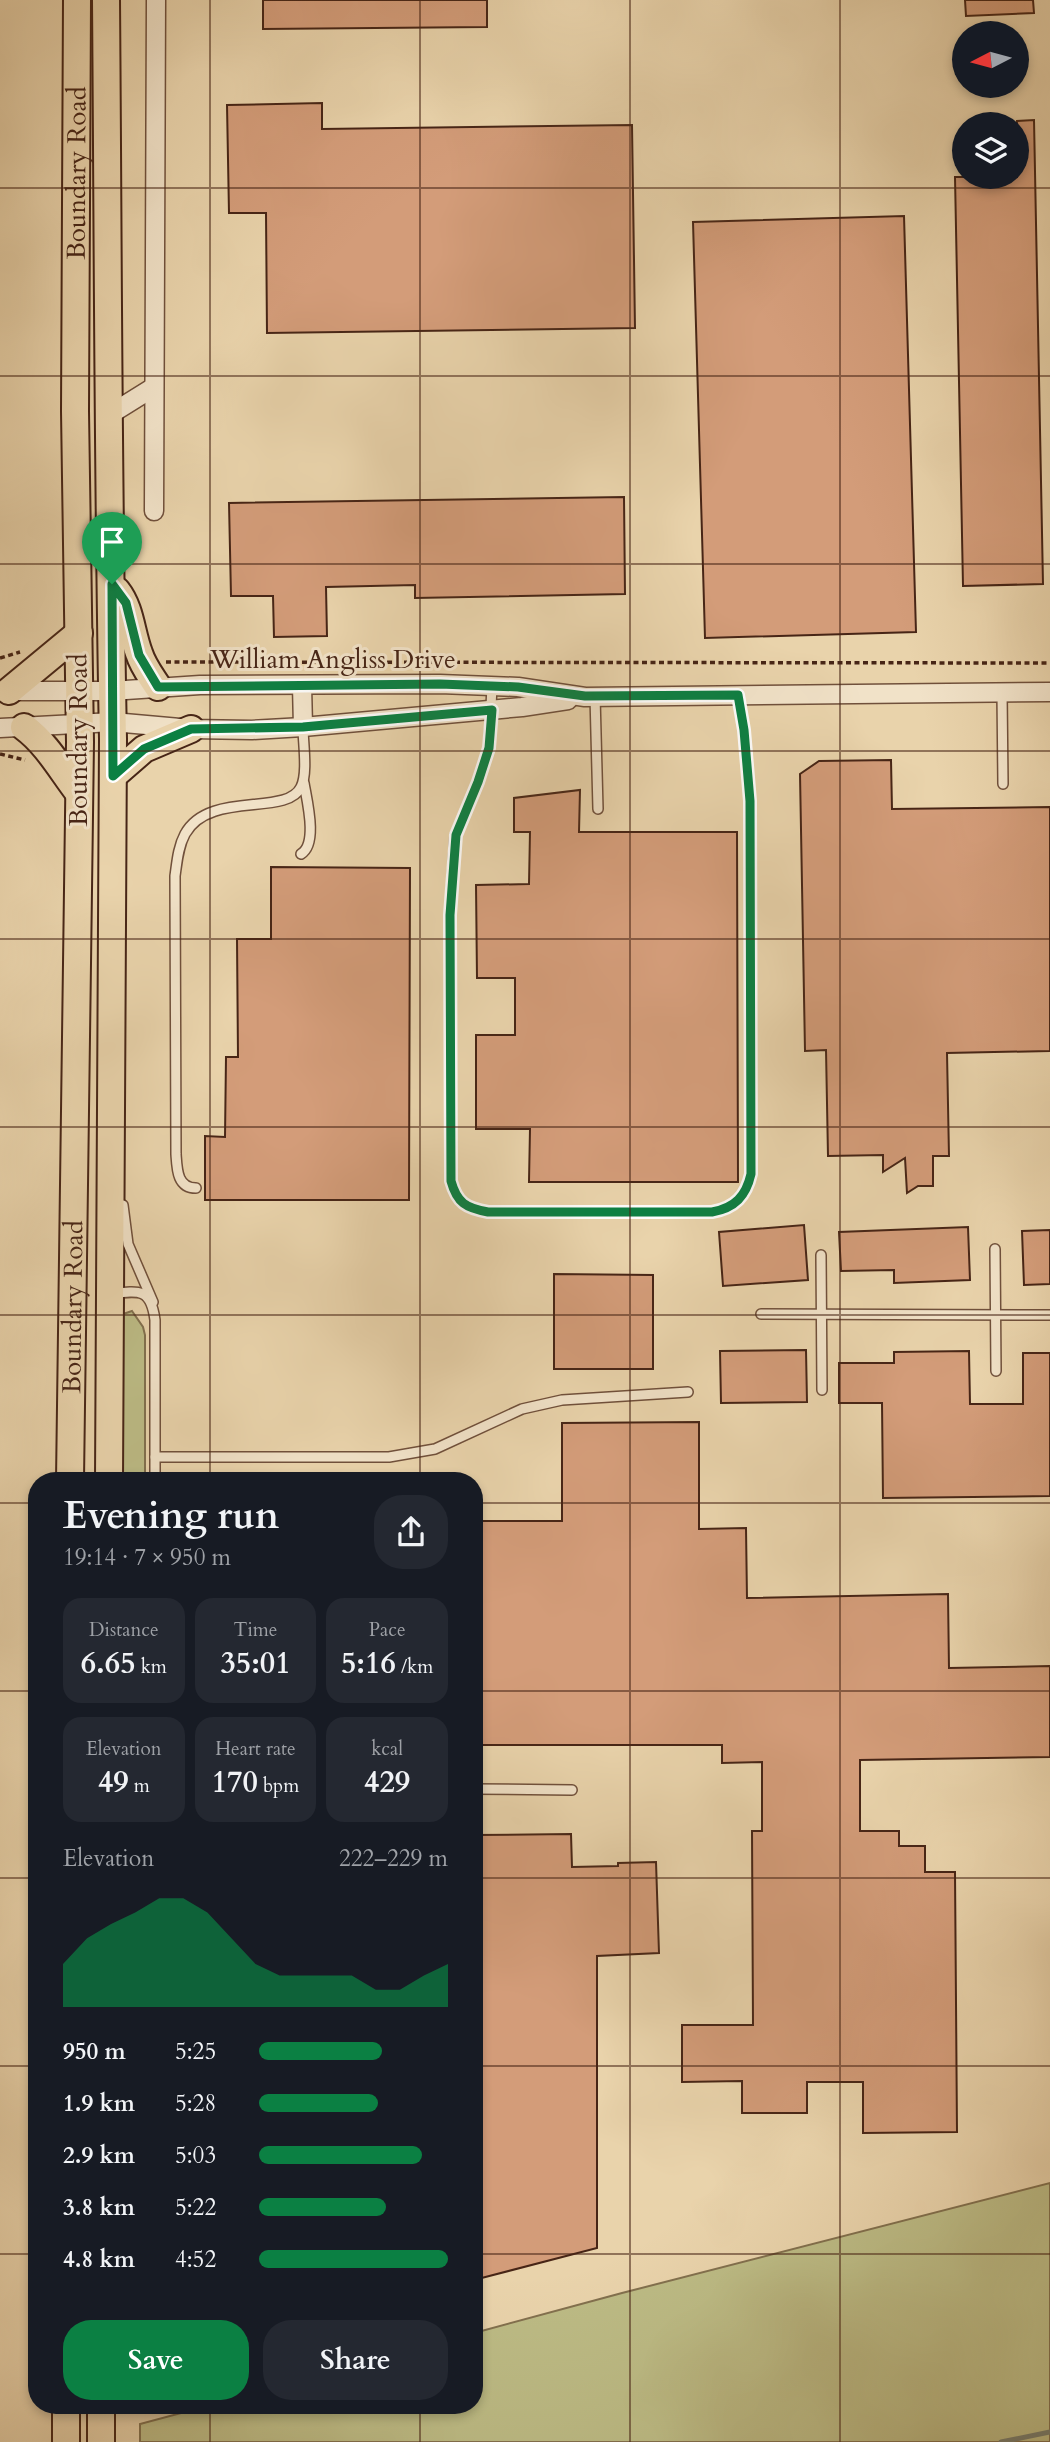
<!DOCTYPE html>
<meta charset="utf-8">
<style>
:root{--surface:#171b24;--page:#242831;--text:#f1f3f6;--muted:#9ea1a6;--accent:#0b8043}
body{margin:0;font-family:Cardo,serif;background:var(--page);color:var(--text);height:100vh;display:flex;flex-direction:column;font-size:26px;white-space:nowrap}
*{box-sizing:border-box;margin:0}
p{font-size:23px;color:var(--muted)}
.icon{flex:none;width:38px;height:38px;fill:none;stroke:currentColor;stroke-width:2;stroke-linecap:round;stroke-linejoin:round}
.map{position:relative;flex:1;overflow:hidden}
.panel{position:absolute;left:28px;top:1472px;width:455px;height:942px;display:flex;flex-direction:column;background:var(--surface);border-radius:28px;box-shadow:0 4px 10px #0003}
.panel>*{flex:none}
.needle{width:46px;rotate:264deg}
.controls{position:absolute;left:952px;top:21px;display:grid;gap:14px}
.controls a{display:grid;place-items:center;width:77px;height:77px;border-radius:50%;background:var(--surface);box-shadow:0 4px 10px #0003;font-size:35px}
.pin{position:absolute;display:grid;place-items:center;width:60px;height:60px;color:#fff;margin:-72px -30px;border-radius:50% 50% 50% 0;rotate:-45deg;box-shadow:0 0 7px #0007}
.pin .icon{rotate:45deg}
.round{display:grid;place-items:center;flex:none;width:74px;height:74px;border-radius:28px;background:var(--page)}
.summary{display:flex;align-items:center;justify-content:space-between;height:119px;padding:0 35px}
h1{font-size:38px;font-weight:700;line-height:52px}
.metrics{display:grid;grid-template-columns:repeat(3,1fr);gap:10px;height:119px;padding:7px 35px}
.metrics div{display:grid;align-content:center;border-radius:18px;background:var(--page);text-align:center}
.metrics b{font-size:30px;font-weight:700}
.metrics small{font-size:19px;font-weight:400}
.metrics p{font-size:19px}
.chart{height:196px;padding:14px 35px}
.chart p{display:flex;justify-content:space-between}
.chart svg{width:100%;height:126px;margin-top:7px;fill:var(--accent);opacity:.7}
.action{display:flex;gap:14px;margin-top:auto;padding:14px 35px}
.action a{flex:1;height:80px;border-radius:28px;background:var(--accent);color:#fff;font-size:28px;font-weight:700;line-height:80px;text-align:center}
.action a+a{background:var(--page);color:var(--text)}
ul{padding:0 35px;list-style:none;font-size:23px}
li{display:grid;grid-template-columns:112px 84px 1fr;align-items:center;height:52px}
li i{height:18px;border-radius:9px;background:var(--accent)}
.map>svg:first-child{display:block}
.green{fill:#bcbb85;stroke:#82704e;stroke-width:2}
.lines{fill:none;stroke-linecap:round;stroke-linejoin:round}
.stream{stroke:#777d6f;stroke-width:5}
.building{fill:#d39c79;stroke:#472516;stroke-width:2}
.service-casing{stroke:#70503b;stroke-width:12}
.minor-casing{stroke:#70503b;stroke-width:21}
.primary-casing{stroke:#472516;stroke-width:30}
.path{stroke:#472516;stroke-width:3.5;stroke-dasharray:5 3.5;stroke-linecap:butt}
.service{stroke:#f1e2c8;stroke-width:9}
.minor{stroke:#f1e2c8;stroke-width:18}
.primary{stroke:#e9d3ab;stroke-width:26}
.route-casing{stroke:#fff;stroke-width:14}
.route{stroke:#0b8043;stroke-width:9}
.grid{fill:none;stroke:#472516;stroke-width:2;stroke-opacity:0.55}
.labels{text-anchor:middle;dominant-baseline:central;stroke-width:6;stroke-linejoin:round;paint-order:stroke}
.street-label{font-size:26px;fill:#472516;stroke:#f1e2c8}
</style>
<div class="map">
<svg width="1050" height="2442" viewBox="0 0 1050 2442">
<rect width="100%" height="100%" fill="#e9d3ab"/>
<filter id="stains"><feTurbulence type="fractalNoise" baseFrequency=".00286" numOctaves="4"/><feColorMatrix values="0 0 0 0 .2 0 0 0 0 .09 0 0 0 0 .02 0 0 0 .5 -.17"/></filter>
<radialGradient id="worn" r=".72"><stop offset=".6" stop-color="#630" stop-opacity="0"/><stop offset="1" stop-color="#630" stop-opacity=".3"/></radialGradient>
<g class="green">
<polygon points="132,1311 143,1327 145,1335 145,1480 117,1480 123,1314"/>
<polygon points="1050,2183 1050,2442 140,2442 140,2424 211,2405 474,2404 474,2333 622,2293"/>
</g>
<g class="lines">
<polyline class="stream" points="1001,2442 1050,2432"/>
</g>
<g class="building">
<polygon points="263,0 487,0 487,27 263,29"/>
<polygon points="965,0 1033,0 1034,13 966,16"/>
<polygon points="322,103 322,129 632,125 635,328 267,333 266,213 229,213 227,105"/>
<polygon points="1034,120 1043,584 963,586 955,177 1017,177 1017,121"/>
<polygon points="904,216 916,632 705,638 693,222"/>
<polygon points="624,497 625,594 415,598 415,585 326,587 327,636 274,637 273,596 231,596 229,503"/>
<polygon points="891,760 892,809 1050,807 1050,1051 947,1053 949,1156 933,1156 933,1186 918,1186 907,1193 905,1158 883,1172 883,1155 828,1156 826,1050 805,1051 800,774 819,761"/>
<polygon points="580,790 579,832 737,832 738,1182 529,1182 530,1129 476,1129 476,1035 515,1035 515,978 477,978 476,885 529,884 530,832 514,832 514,798"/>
<polygon points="271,867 410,868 409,1200 205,1200 205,1136 225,1137 226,1057 238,1057 237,939 271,939"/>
<polygon points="804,1225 808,1280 723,1286 719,1232"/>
<polygon points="968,1227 970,1280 894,1283 894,1270 841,1271 839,1232"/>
<polygon points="1050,1230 1050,1284 1024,1285 1022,1231"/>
<polygon points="554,1274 653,1275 653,1369 554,1369"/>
<polygon points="806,1350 807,1402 721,1403 720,1351"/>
<polygon points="969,1351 970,1404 1023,1404 1023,1353 1050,1353 1050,1496 883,1498 882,1403 839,1403 839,1363 894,1363 894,1352"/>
<polygon points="699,1422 699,1529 746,1528 747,1598 948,1594 949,1668 1050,1666 1050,1757 860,1760 860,1831 899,1831 899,1846 925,1846 925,1872 955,1872 957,2132 863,2133 863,2082 807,2082 807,2113 742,2113 742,2081 682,2082 682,2025 753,2025 752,1831 762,1831 762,1762 722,1763 722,1745 474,1745 474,1521 562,1521 562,1423"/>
<polygon points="571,1834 572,1867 618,1866 618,1863 656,1862 659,1953 597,1956 597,2248 474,2280 474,1835"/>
</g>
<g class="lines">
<g class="service-casing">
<g id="service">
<path d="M492,686L489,748L478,782L455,836L450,915L451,1181C457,1203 466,1208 488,1212H712C735,1208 746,1196 751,1174L750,801L744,730L738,695"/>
<polyline points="1002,693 1003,784"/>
<polyline points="595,696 598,809"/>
<path d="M301,854C318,844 307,801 304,783"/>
<path d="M196,1188C177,1188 177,1169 176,1154L175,876C177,862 178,847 185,834C209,790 287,817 301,787C308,773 303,743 303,727"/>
<polyline points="123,1205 128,1244 153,1302"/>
<polyline points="995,1249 996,1371"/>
<polyline points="821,1255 822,1390"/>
<path d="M112,1294C140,1290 151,1289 155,1320V1480"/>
<polyline points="761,1314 1050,1315"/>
<polyline points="155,1457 389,1457 435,1449 522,1409 562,1400 688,1392"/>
<polyline points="474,1789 572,1790"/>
</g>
</g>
<g class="minor-casing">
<g id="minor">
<polyline points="109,415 154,387"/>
<polyline points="154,511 156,0"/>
<polyline points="302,685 303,727"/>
<polyline points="8,691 111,691 200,685 440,684 518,687 585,697 1050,692"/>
<polyline points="0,728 113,722 191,729 252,730 303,727 522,707 568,700"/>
</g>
</g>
<g class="primary-casing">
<g id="primary">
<path d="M106,0C108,246 108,493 113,739L109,1480"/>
<path d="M117,591C131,609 131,632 139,653C143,666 151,676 158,687"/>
<polyline points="9,691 79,633"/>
<path d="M24,727C47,744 61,770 78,792"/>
<polyline points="113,776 144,749 191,729"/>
<path id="s1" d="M70,1480L80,742L75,411L77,0"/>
<polyline points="66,2442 66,2404"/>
<polyline points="101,2442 101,2404"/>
</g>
</g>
<g class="path">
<polyline points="0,658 20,652"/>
<polyline points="166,662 1050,663"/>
<polyline points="0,754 25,760"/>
</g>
<use href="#service" class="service"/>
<use href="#minor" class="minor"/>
<use href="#primary" class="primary"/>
</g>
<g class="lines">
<g class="route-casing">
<path id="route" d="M112,584L126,603L139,655L158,687L440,684L518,687L585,696L738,695L744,730L750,801L751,1174C746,1196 735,1208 712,1212H488C466,1208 457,1203 451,1181L450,915L456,835L478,782L489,748L492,710L303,727L191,729L144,749L113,776Z"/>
</g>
<use href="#route" class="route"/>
</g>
<path class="grid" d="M210,0V1480M420,0V1480M630,0V2442M840,0V2442M0,188H1050M0,376H1050M0,564H1050M0,751H1050M0,939H1050M0,1127H1050M0,1315H1050M0,1503H37M474,1503H1050M0,1691H37M474,1691H1050M0,1878H37M474,1878H1050M0,2066H37M474,2066H1050M0,2254H37M474,2254H1050M210,2404V2442M420,2404V2442"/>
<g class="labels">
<g class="street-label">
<text stroke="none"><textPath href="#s1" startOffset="1307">Boundary Road</textPath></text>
<text x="333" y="659">William Angliss Drive</text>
<text transform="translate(78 740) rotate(-90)">Boundary Road</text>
<text stroke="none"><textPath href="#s1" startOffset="173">Boundary Road</textPath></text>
</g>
</g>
<rect width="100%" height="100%" filter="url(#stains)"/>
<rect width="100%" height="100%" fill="url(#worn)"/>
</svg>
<div class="controls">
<a><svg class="needle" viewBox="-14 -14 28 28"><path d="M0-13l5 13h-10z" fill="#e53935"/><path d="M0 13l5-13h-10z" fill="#9ea1a6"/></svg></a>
<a><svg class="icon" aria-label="layers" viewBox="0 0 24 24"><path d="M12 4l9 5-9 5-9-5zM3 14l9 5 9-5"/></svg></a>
</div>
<div class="pin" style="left:112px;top:584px;background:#1e9e55"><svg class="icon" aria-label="arrive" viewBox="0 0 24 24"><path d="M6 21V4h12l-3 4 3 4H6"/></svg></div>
<section class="panel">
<div class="summary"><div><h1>Evening run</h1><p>19:14 · 7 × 950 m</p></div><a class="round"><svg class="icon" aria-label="share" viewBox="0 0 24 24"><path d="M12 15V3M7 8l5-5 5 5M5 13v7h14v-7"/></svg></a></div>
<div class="metrics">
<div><p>Distance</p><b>6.65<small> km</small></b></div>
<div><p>Time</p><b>35:01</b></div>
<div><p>Pace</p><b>5:16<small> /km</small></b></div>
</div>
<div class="metrics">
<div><p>Elevation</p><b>49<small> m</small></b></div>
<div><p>Heart rate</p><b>170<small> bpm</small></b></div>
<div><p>kcal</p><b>429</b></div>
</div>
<div class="chart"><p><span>Elevation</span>222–229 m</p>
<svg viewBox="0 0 160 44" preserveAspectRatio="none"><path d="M0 44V29L10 20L20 15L30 11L40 6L50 6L60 11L70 20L80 29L90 33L100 33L110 33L120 33L130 38L140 38L150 33L160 29V44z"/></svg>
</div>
<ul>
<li><b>950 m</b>5:25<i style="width:65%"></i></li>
<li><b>1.9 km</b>5:28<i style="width:63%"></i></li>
<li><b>2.9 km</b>5:03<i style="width:86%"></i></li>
<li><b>3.8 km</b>5:22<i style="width:67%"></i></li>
<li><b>4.8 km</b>4:52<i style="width:100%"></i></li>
</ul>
<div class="action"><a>Save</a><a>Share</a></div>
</section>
</div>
